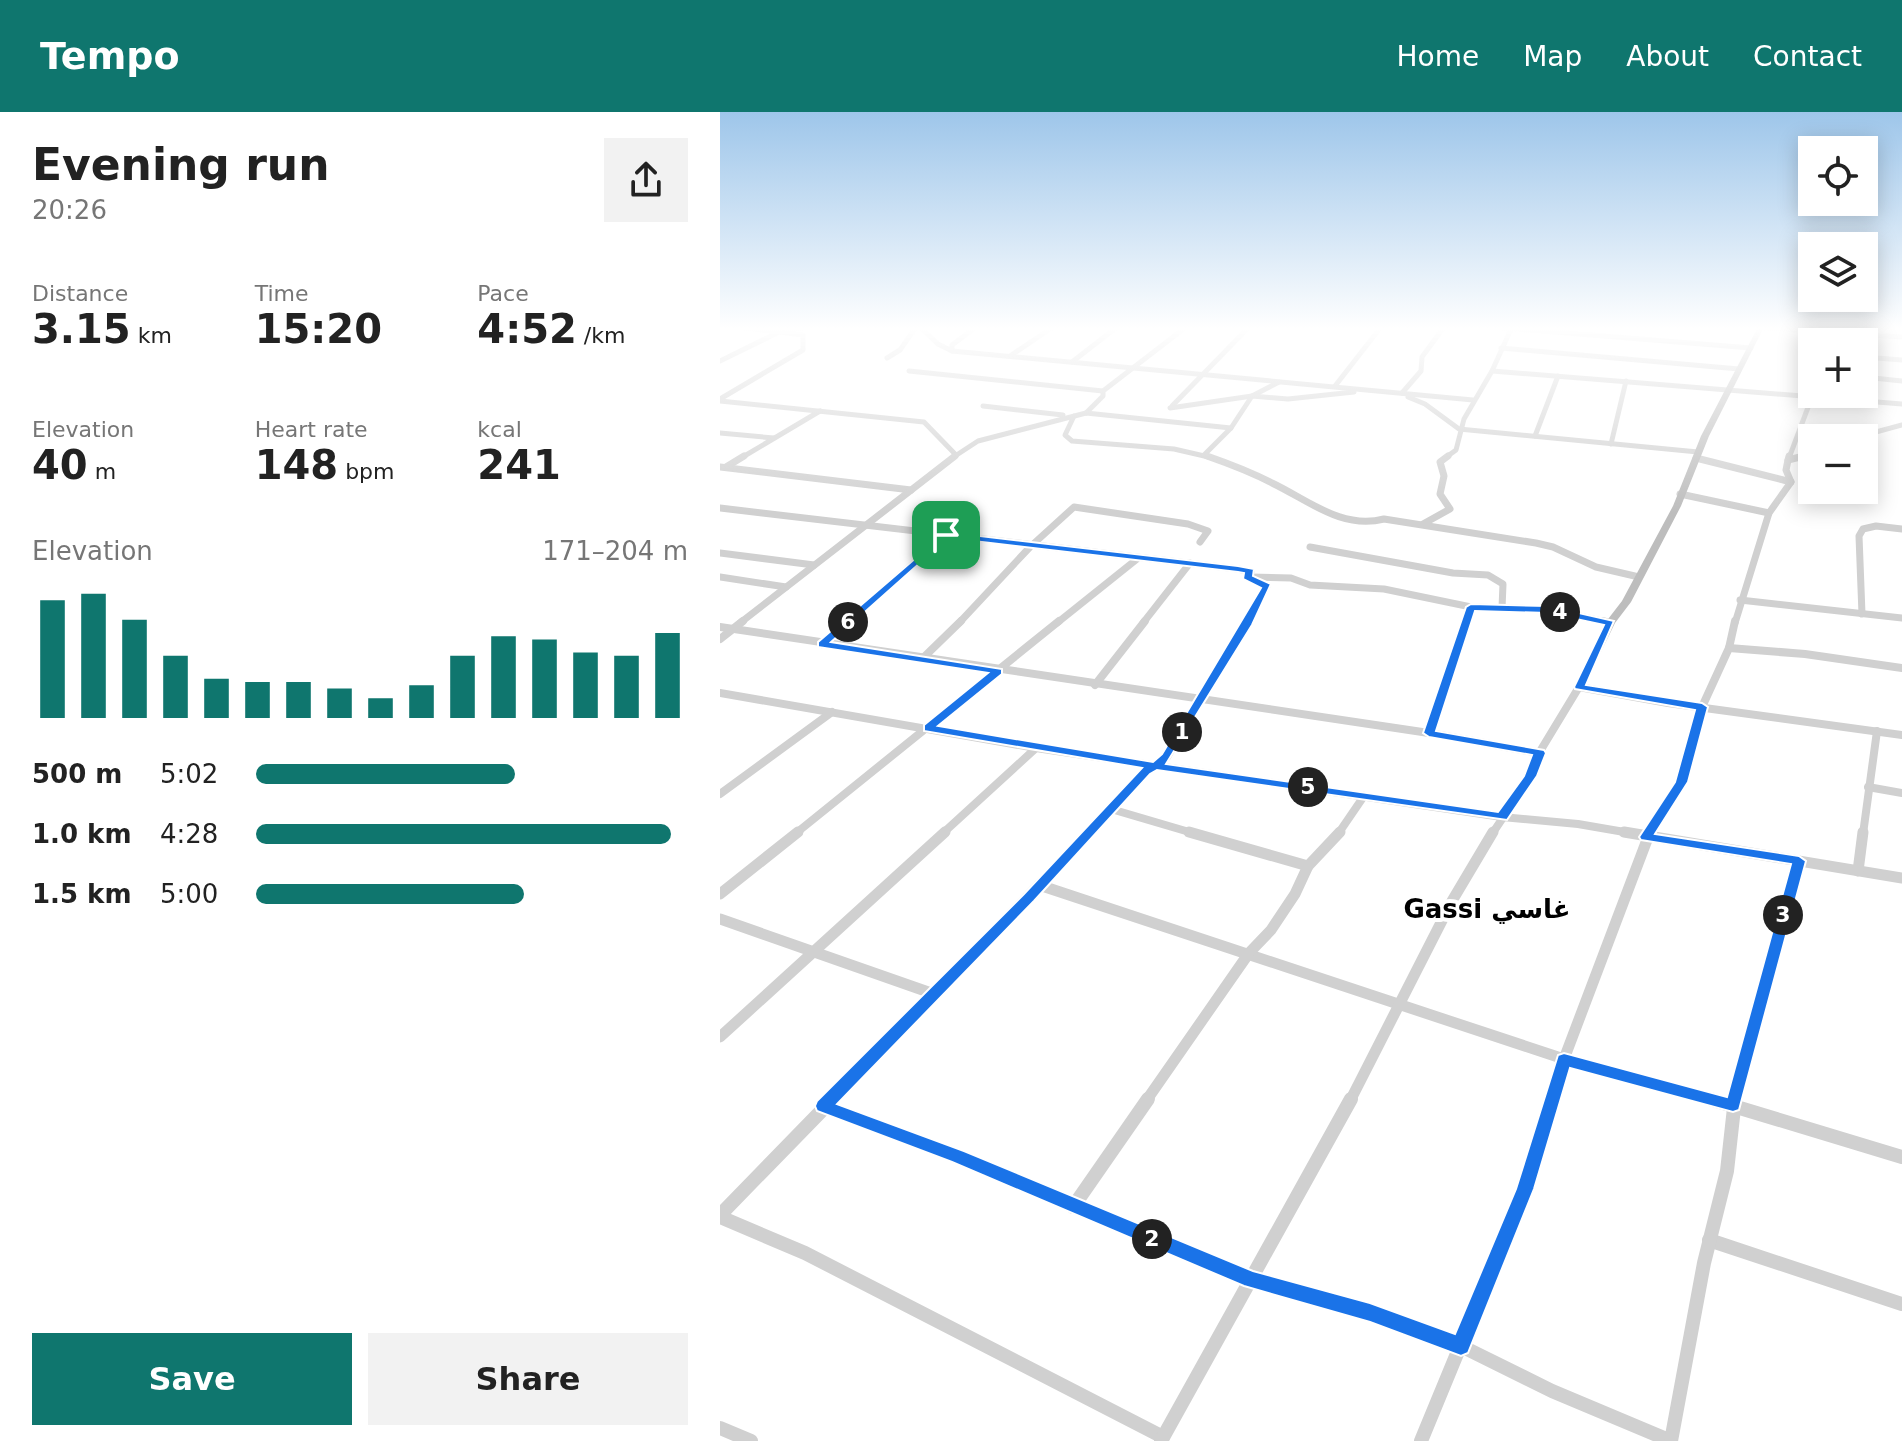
<!DOCTYPE html>
<meta charset="utf-8">
<style>
:root{--surface:#fff;--page:#f2f2f2;--text:#222;--muted:#767676;--accent:#0f766e}
body{margin:0;font-family:"DejaVu Sans",Cairo,sans-serif;background:var(--page);color:var(--text);height:100vh;display:flex;flex-direction:column;font-size:30px;white-space:nowrap}
*{box-sizing:border-box;margin:0}
p{font-size:26px;color:var(--muted)}
.icon{flex:none;width:44px;height:44px;fill:none;stroke:currentColor;stroke-width:2;stroke-linecap:round;stroke-linejoin:round}
.map{position:relative;flex:1;overflow:hidden}
.side{display:flex;flex-direction:column;background:var(--surface);width:720px}
.side>*{flex:none}
.controls{position:absolute;left:1078px;top:24px;display:grid;gap:16px}
.controls a{display:grid;place-items:center;width:80px;height:80px;border-radius:0px;background:var(--surface);box-shadow:0 4px 20px #0003;font-size:40px}
.pin{position:absolute;display:grid;place-items:center;width:68px;height:68px;color:#fff;margin:-34px;border-radius:16px;box-shadow:0 4px 12px #0006}
.km{position:absolute;width:40px;height:40px;margin:-20px;border-radius:50%;background:#222;color:#fff;font-size:22px;line-height:40px;text-align:center}
.round{display:grid;place-items:center;flex:none;width:84px;height:84px;border-radius:0px;background:var(--page)}
.summary{display:flex;align-items:center;justify-content:space-between;height:136px;padding:0 32px}
h1{font-size:44px;font-weight:800;line-height:60px}
.figures{display:grid;grid-template-columns:repeat(3,1fr);gap:12px;height:136px;padding:8px 32px}
.figures div{display:grid;align-content:center}
.figures b{font-size:40px;font-weight:800}
.figures small{font-size:22px;font-weight:400}
.figures p{font-size:22px}
.chart{height:224px;padding:16px 32px}
.chart p{display:flex;justify-content:space-between}
.chart svg{width:100%;height:144px;margin-top:8px;stroke:var(--accent);stroke-width:6}
.primary-button{display:flex;gap:16px;margin-top:auto;padding:16px 32px}
.primary-button a{flex:1;height:92px;border-radius:0px;background:var(--accent);color:#fff;font-size:32px;font-weight:800;line-height:92px;text-align:center}
.primary-button a+a{background:var(--page);color:var(--text)}
ul{padding:0 32px;list-style:none;font-size:26px}
li{display:grid;grid-template-columns:128px 96px 1fr;align-items:center;height:60px}
li i{height:20px;border-radius:10px;background:var(--accent)}
header{display:flex;align-items:center;gap:48px;box-sizing:border-box;height:112px;padding:0 40px;background:var(--accent);color:#fff}
header strong{font-size:38px}
nav{display:flex;gap:44px;margin-inline-start:auto;font-size:28px}
main{display:flex;flex:1;min-height:0}
.map>svg:first-child{display:block}
.lines{fill:none;stroke-linecap:round;stroke-linejoin:round}
.street-far4{stroke:#d0d0d0;stroke-width:5}
.street-far3{stroke:#d0d0d0;stroke-width:7}
.street-far2{stroke:#d0d0d0;stroke-width:8}
.street-far1{stroke:#d0d0d0;stroke-width:11}
.street{stroke:#d0d0d0;stroke-width:14}
.secondary{fill:#bdbdbd;fill-rule:evenodd}
.route{fill:#1a73e8;stroke:#fff;stroke-width:2;fill-rule:evenodd}
.labels{text-anchor:middle;dominant-baseline:central;stroke-width:8;stroke-linejoin:round;paint-order:stroke}
.neighbourhood-label{font-size:26px;font-weight:bold;fill:#000;stroke:#fff}
</style>
<header>
<strong>Tempo</strong>
<nav><a>Home</a><a>Map</a><a>About</a><a>Contact</a></nav>
</header>
<main>
<section class="side">
<div class="summary"><div><h1>Evening run</h1><p>20:26</p></div><a class="round"><svg class="icon" aria-label="share" viewBox="0 0 24 24"><path d="M12 15V3M7 8l5-5 5 5M5 13v7h14v-7"/></svg></a></div>
<div class="figures">
<div><p>Distance</p><b>3.15<small> km</small></b></div>
<div><p>Time</p><b>15:20</b></div>
<div><p>Pace</p><b>4:52<small> /km</small></b></div>
</div>
<div class="figures">
<div><p>Elevation</p><b>40<small> m</small></b></div>
<div><p>Heart rate</p><b>148<small> bpm</small></b></div>
<div><p>kcal</p><b>241</b></div>
</div>
<div class="chart"><p><span>Elevation</span>171–204 m</p>
<svg viewBox="0 0 160 44" preserveAspectRatio="none"><path d="M5 44V8M15 44V6M25 44V14M35 44V25M45 44V32M55 44V33M65 44V33M75 44V35M85 44V38M95 44V34M105 44V25M115 44V19M125 44V20M135 44V24M145 44V25M155 44V18"/></svg>
</div>
<ul>
<li><b>500 m</b>5:02<i style="width:60%"></i></li>
<li><b>1.0 km</b>4:28<i style="width:96%"></i></li>
<li><b>1.5 km</b>5:00<i style="width:62%"></i></li>
</ul>
<div class="primary-button"><a>Save</a><a>Share</a></div>
</section>
<div class="map">
<svg width="1182" height="1329" viewBox="0 0 1182 1329">
<rect width="100%" height="100%" fill="#fff"/>
<g class="lines">
<g class="street-far4">
<polyline points="200,215 218,232 232,239 753,288"/>
<polyline points="773,215 1031,236"/>
<polyline points="1036,215 1182,225"/>
<polyline points="781,236 1019,257"/>
<polyline points="232,239 232,233 256,215"/>
<polyline points="290,244 333,215"/>
<polyline points="1144,245 1182,248"/>
<polyline points="167,246 180,238 196,215"/>
<polyline points="0,249 61,219 86,215"/>
<polyline points="352,250 397,215"/>
<polyline points="189,259 383,279"/>
<polyline points="772,259 1182,292"/>
<polyline points="1144,265 1182,269"/>
<polyline points="615,274 661,215"/>
<polyline points="682,281 701,259 702,245 724,215"/>
<polyline points="688,285 705,292 739,317 978,340"/>
<polyline points="0,287 83,238 83,223 18,215"/>
<polyline points="0,289 204,310 236,343"/>
<polyline points="263,294 343,303"/>
<polyline points="452,294 529,215"/>
<polyline points="450,296 532,284 568,287 634,280"/>
<polyline points="366,301 383,284 383,279 466,215"/>
<polyline points="354,304 345,323 352,329 454,337 493,346"/>
<polyline points="0,321 54,326"/>
<polyline points="815,324 838,264"/>
<polyline points="1134,326 1182,313"/>
<polyline points="891,332 906,269"/>
<polyline points="484,343 511,316 532,284 559,270"/>
<polyline points="21,346 100,299"/>
<polyline points="232,346 258,329 366,301 511,316"/>
<polyline points="725,346 736,338 744,307 772,259 792,215"/>
<polyline points="1069,346 1093,282"/>
<polyline points="1076,346 1092,342"/>
</g>
<g class="street-far3">
<path d="M487,344C510,352 531,360 552,371C588,388 622,418 664,407L816,431L833,435L876,455L919,465"/>
<polyline points="976,346 1071,370"/>
<polyline points="1068,348 1069,344"/>
<polyline points="0,355 191,378"/>
<polyline points="6,355 24,344"/>
<polyline points="960,382 1049,401"/>
<polyline points="0,396 518,457 531,460 527,465 547,474 525,511"/>
<polyline points="703,412 730,397 720,382 724,364 720,350 728,344"/>
<polyline points="590,435 733,461 768,463 783,472 782,496"/>
<polyline points="0,441 94,453"/>
<polyline points="0,465 66,475"/>
<polyline points="530,465 571,466 590,473 664,477 751,495 828,497 890,511"/>
<polyline points="1020,488 1182,506"/>
<polyline points="1142,502 1139,424 1143,417 1156,414 1182,417"/>
<polyline points="20,511 235,344"/>
<polyline points="126,511 226,423"/>
<polyline points="239,511 310,435 354,395 468,412 488,419 480,430"/>
<polyline points="337,511 417,447"/>
<polyline points="423,511 470,451"/>
<polyline points="746,511 751,495"/>
<polyline points="1015,511 1049,401 1071,370 1066,358 1068,348 1084,344"/>
</g>
<g class="street-far2">
<polyline points="883,509 890,511"/>
<polyline points="0,515 709,621 819,641"/>
<polyline points="0,527 23,509"/>
<polyline points="102,532 128,509"/>
<polyline points="1009,536 1085,542 1182,556"/>
<polyline points="203,546 241,509"/>
<polyline points="375,573 425,509"/>
<polyline points="0,581 316,636 782,705 858,712 916,722"/>
<polyline points="709,621 746,509"/>
<polyline points="1148,675 1182,681"/>
<polyline points="0,682 112,600"/>
<polyline points="391,697 476,722"/>
<polyline points="75,722 339,509"/>
<polyline points="222,722 316,636"/>
<polyline points="368,722 425,659 447,645 526,509"/>
<polyline points="618,722 644,684"/>
<polyline points="772,722 811,664 819,641 859,575 948,591 1182,623"/>
<polyline points="928,722 962,670 982,595 1009,536 1015,509"/>
<polyline points="1143,722 1157,619"/>
</g>
<g class="street-far1">
<polyline points="469,720 588,754"/>
<polyline points="904,720 1182,766"/>
<polyline points="1138,759 1143,720"/>
<polyline points="319,773 844,947 997,989"/>
<polyline points="0,782 78,720"/>
<polyline points="0,807 214,882"/>
<polyline points="0,925 225,720"/>
<polyline points="111,989 370,720"/>
<polyline points="426,989 529,841 551,818 575,782 588,754 620,720"/>
<polyline points="630,989 732,789 773,720"/>
<polyline points="831,989 844,947 930,720"/>
<polyline points="1014,989 1079,749"/>
</g>
<g class="street">
<polyline points="990,987 1182,1045"/>
<polyline points="103,994 238,1044 531,1167 650,1200 741,1234 832,1279 951,1329"/>
<polyline points="353,1095 428,987"/>
<polyline points="0,1103 113,987"/>
<polyline points="0,1105 85,1141 443,1325"/>
<polyline points="989,1128 1182,1192"/>
<polyline points="0,1316 31,1329"/>
<polyline points="441,1329 631,987"/>
<polyline points="701,1329 805,1077 832,987"/>
<polyline points="951,1329 984,1151 1007,1059 1015,987"/>
</g>
<polygon class="secondary" points="1038,215 1044,215 989,324 961,394 911,490 895,511 864,575 859,578 855,577 854,575 885,511 902,489 953,394 981,324"/>
</g>
<linearGradient id="sky" x2="0" y2="1"><stop stop-color="#9ec6ea"/><stop offset="0.54" stop-color="#fff"/><stop offset="1" stop-color="#fff" stop-opacity="0"/></linearGradient>
<rect width="1182" height="401" fill="url(#sky)"/>
<path class="route" d="M226,420L518,454L534,457L533,464L551,472L532,513L446,652L778,700L804,664L812,643L709,625L703,621L746,495L751,492L828,494L894,509L866,573L982,591L988,595L968,670L935,722L1079,744L1086,749L1019,998L1013,1000L850,956L814,1077L748,1241L741,1244L650,1210L524,1174L232,1050L97,999L95,994L97,989L304,782L422,656L204,619V613L268,561L98,535V530ZM228,426L518,460L524,461L523,467L541,476L442,642L433,650L218,614L282,562V557L111,530ZM755,499L828,501L884,513L854,575L855,577L975,598L955,670L919,725L921,728L1071,752L1007,985L844,941L838,943L796,1077L735,1222L650,1191L533,1159L244,1039L117,992L314,789L430,662L437,658L787,708L817,664L826,641L824,638L716,619Z"/>
<g class="labels">
<g class="neighbourhood-label">
<text x="767" y="797">Gassi غاسي</text>
</g>
</g>
</svg>
<div class="controls">
<a><svg class="icon" aria-label="locate" viewBox="0 0 24 24"><circle cx="12" cy="12" r="6"/><path d="M12 2v4M12 18v4M2 12h4M18 12h4"/></svg></a>
<a><svg class="icon" aria-label="layers" viewBox="0 0 24 24"><path d="M12 4l9 5-9 5-9-5zM3 14l9 5 9-5"/></svg></a>
<a>+</a>
<a>−</a>
</div>
<div class="pin" style="left:226px;top:423px;background:#1e9e55"><svg class="icon" aria-label="arrive" viewBox="0 0 24 24"><path d="M6 21V4h12l-3 4 3 4H6"/></svg></div>
<b class="km" style="left:462px;top:620px">1</b>
<b class="km" style="left:432px;top:1127px">2</b>
<b class="km" style="left:1063px;top:803px">3</b>
<b class="km" style="left:840px;top:500px">4</b>
<b class="km" style="left:588px;top:675px">5</b>
<b class="km" style="left:128px;top:510px">6</b>
</div>
</main>
